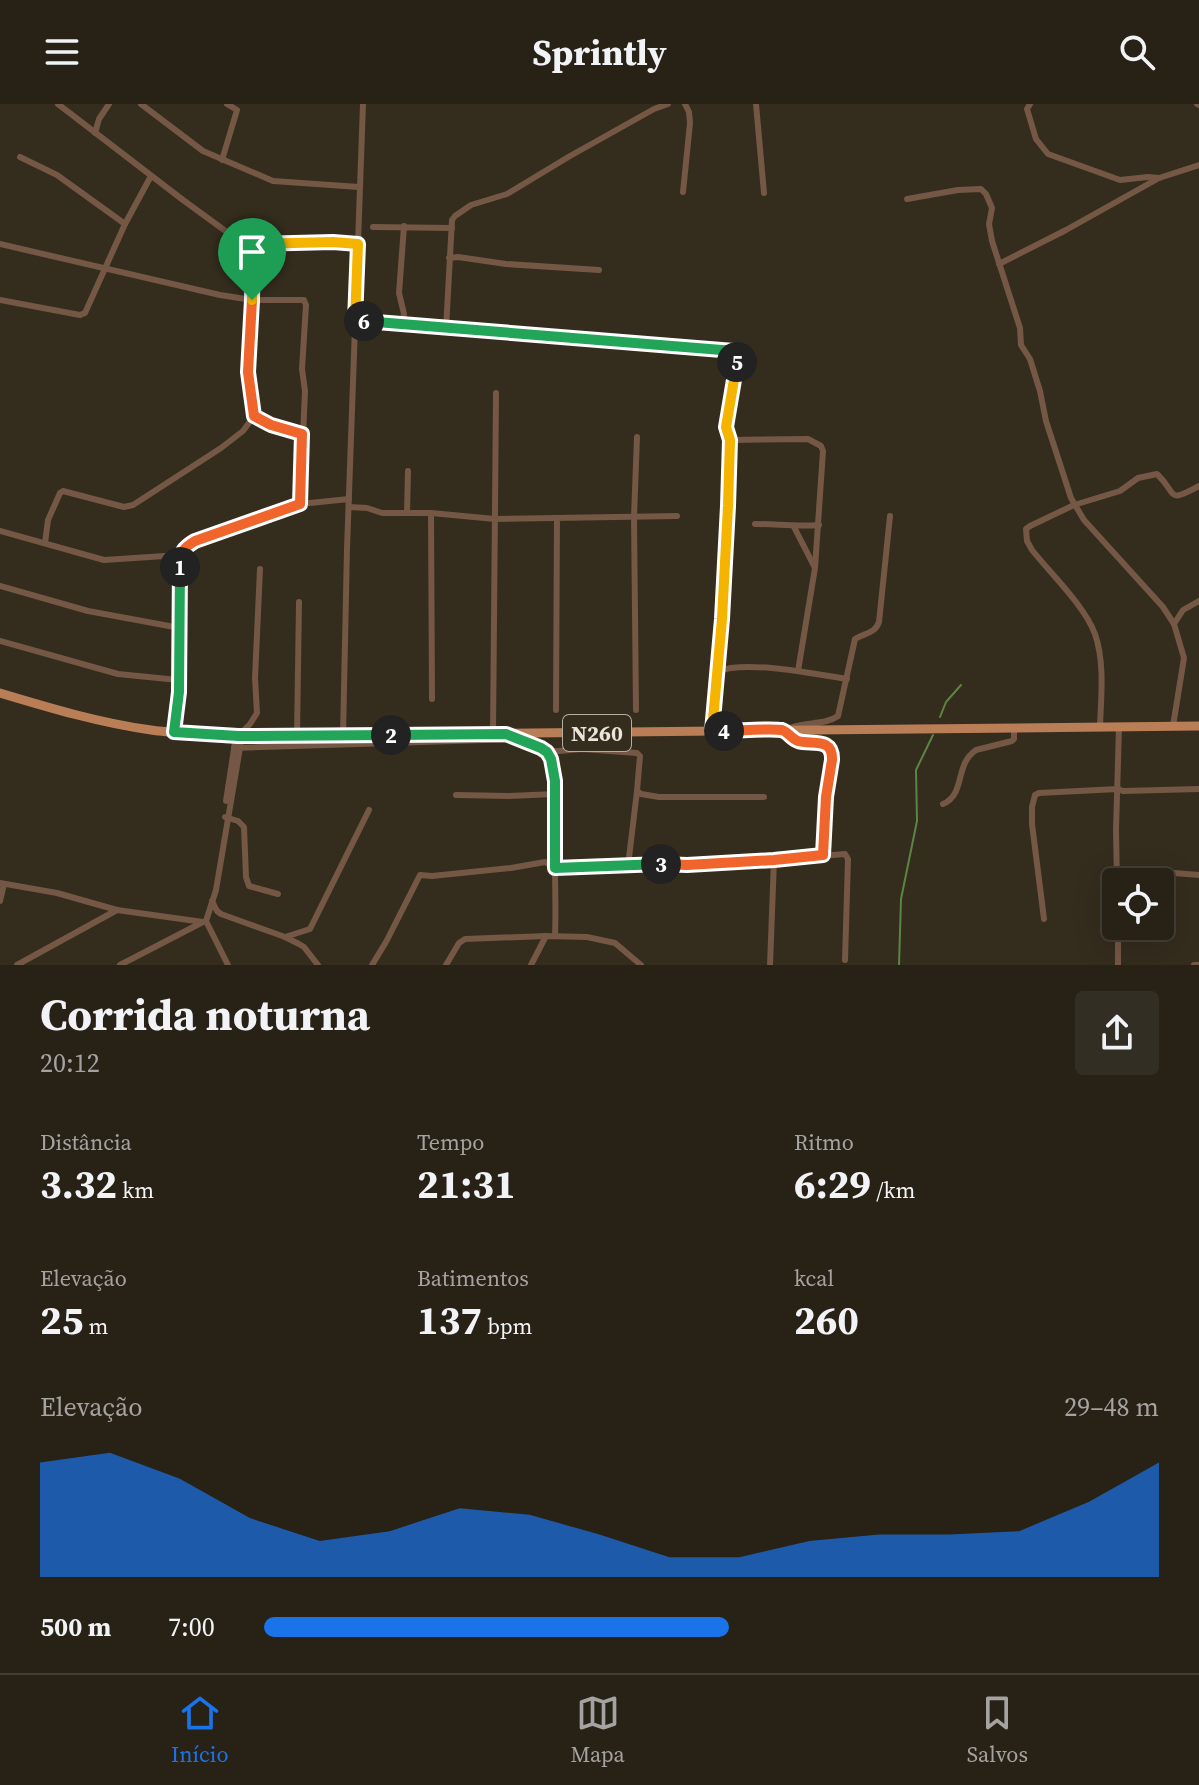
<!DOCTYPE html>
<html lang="pt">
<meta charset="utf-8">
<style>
:root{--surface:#272116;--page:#332e23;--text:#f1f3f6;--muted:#a4a3a1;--line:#433e35;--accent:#1a73e8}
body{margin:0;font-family:"Source Serif 4",serif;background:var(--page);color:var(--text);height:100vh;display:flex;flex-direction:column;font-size:30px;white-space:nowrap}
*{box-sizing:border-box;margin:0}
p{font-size:26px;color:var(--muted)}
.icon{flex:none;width:44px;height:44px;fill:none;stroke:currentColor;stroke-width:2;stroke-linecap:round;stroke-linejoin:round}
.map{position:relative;height:861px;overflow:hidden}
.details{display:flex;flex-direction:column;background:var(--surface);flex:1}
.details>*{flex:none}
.fabs{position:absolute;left:1102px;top:764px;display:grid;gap:16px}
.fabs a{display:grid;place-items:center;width:72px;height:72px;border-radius:8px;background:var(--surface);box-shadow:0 8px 32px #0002,0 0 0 2px var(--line);font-size:40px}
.pin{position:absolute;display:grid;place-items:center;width:68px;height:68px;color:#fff;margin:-82px -34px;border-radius:50% 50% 50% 0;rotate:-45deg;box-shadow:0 0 8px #0007}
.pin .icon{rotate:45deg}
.km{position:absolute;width:40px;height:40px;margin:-20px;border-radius:50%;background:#222;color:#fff;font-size:22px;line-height:40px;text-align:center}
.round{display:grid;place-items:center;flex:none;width:84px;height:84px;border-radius:8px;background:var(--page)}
.headline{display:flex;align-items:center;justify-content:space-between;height:136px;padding:0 40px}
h1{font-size:44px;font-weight:700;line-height:60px}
.metrics{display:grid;grid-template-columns:repeat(3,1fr);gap:12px;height:136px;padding:8px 40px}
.metrics div{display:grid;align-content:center}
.metrics b{font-size:40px;font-weight:700}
.metrics small{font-size:22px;font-weight:400}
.metrics p{font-size:22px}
.chart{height:224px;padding:16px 40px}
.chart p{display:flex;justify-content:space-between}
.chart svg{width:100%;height:144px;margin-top:8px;fill:var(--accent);opacity:.7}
ul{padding:0 40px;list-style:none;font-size:26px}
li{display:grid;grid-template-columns:128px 96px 1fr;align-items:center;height:60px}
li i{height:20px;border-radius:10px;background:var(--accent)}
header{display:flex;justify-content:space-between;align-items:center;height:104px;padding:0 40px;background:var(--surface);font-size:36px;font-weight:700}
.tabs{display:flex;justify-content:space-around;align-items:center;height:112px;border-top:2px solid var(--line);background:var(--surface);font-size:22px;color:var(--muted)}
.tabs a{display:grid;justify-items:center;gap:4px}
.tabs .current{color:var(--accent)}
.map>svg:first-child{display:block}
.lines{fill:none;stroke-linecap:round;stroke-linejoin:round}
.stream{stroke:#5b8541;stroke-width:2}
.street{stroke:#745744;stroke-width:6}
.primary{stroke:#b97e56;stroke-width:9}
.split-1-casing{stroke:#fff;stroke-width:16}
.split-2-casing{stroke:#fff;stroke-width:16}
.split-3-casing{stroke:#fff;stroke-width:16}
.split-4-casing{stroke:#fff;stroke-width:16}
.split-5-casing{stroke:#fff;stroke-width:16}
.split-6-casing{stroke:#fff;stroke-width:16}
.split-7-casing{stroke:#fff;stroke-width:16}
.split-1{stroke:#f0652b;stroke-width:10}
.split-2{stroke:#22a559;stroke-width:10}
.split-3{stroke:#22a559;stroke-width:10}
.split-4{stroke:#f0652b;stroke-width:10}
.split-5{stroke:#f5b400;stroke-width:10}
.split-6{stroke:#22a559;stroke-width:10}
.split-7{stroke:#f5b400;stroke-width:10}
.labels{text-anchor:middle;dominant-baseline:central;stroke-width:7;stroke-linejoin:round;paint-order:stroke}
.shield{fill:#342c1d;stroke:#b3aea3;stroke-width:2}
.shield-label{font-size:22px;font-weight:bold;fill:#eae5dc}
</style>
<header><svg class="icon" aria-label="menu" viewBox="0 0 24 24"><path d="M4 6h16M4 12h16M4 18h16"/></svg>Sprintly<svg class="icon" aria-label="search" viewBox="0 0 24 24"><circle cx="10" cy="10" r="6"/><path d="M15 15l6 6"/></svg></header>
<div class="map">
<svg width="1199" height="861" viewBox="0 0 1199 861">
<rect width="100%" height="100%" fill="#342c1d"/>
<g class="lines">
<g class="stream">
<polyline points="940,613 946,598 961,581"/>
<polyline points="899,861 901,795 917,717 916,666 933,631"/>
</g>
<g class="street">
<polyline points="58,0 183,96 231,131 253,140 333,138 358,140"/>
<polyline points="141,0 203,47 273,77 359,83"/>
<polyline points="756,0 764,89"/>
<polyline points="1030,0 1027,5 1036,35 1048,50 1120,76 1148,73 1159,74"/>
<polyline points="1197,0 1199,1"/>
<polyline points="95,29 99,15 109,0"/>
<polyline points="20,53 57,71 125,120"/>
<polyline points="222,56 237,6 227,0"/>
<polyline points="683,88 690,19 689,8 685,0"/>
<polyline points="907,95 958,86 981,85 986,90 992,104 989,120 992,137 1020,224 1021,241 1030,255 1040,287 1046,317 1071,394 1084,416 1163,503 1174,520 1184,554 1173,622"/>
<polyline points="373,123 452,124"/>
<polyline points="0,140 220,191 252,196 304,196 306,201 302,265 305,287 300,400"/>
<polyline points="449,154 458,153 506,160 599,166"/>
<polyline points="999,160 1066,126 1159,74 1199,61"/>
<polyline points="0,196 80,211 85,209 125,120 151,72"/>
<polyline points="355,217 734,247 737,250 726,323 730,336 728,402 722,515 712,627"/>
<polyline points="402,221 404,210 399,189 404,122"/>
<polyline points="446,225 452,116 455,112 471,101 507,90 570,52 654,5 668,0"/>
<polyline points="254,312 271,321 302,330"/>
<polyline points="730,336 808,335 821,342 823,347 815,464 798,567"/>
<polyline points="349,403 367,404 382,409 431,409 495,415 677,412"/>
<polyline points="407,409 408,367"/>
<polyline points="431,409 432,595"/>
<path d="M755,420C777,420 797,423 819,421"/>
<polyline points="794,423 814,462"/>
<polyline points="0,427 104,456 180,451"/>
<polyline points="45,439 48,416 60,389 63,387 124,403 133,401 221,344 243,327 254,312 248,268 253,140"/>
<polyline points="0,482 88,507 180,524"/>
<polyline points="1174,520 1183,506 1199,497"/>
<polyline points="0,537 118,570 178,576"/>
<path d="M718,567C747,556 815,570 847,575"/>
<polyline points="556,606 557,414"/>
<polyline points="636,606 634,413 637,333"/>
<path d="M1100,623C1101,593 1105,559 1095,530C1084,501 1051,470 1032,446L1027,437L1026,425L1030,422L1074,401L1120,387L1138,374L1157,370C1178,390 1166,400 1199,382"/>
<polyline points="174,628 179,588 180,451 184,444 195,437 300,400 349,395"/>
<polyline points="493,630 496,289"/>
<polyline points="239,631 250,620 257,609 255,574 260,465"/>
<polyline points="297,632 299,498"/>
<polyline points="343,632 347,445 363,0"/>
<path d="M517,634L547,648C562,673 554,732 555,762C555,785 556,808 555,832"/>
<polyline points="234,644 520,635"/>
<polyline points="547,648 582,645 637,649 640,652 637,687 641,690 659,693 764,693"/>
<polyline points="456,691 509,692 555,690"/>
<polyline points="226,697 236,632"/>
<path d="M943,700C966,690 954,661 976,646L1012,637L1014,635V624"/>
<polyline points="225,713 238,717 244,723 246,773 249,782 278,790"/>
<path d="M823,751L826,693L833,649C822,632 810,642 796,635C793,634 787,629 785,626C802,617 824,622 838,612L855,535C864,529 875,530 879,518L890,412"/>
<polyline points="628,762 637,687"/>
<polyline points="1117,773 1174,769 1199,771"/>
<polyline points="1117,778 1116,726 1119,623"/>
<polyline points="0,779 57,789 117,806 203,818"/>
<polyline points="0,797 4,780"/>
<polyline points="212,797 217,807 221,810 285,833 299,840 304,843 318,861"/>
<polyline points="1044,815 1032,720 1032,703 1035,691 1039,689 1118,685 1123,687 1199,685"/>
<polyline points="1118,822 1118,861"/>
<polyline points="285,833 310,825 369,706"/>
<polyline points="17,861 117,806"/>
<polyline points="120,861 203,818"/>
<polyline points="228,861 206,817 216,786 242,632"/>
<polyline points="372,861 386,838 420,771 432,772 511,764 545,758 555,764 563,764 676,760 687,761 774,756 845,750 848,755 845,856"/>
<polyline points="446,861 459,839 465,835 546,832 587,833 615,839 641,861"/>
<polyline points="531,861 546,832"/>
<polyline points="770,861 774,756"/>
<polyline points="1194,861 1199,861"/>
</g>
<path class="primary" d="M0,589C50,604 100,619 151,626C180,630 209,630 238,632L1199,622"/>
</g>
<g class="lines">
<g class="split-1-casing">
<path id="split-1" d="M180,463C180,449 183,444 195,437L300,400L302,330L271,321L254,312L248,268L252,196"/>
</g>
<g class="split-2-casing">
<polyline id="split-2" points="180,463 179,588 174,628 238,632 391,631"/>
</g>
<g class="split-3-casing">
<polyline id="split-3" points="391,631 506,630 541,644 547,648 551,655 555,677 555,764 661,760"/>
</g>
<g class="split-4-casing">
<path id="split-4" d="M661,760L687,761L774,756L823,751L826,693L832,656C833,633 812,641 798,637C792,635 788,628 782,626C770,624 738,627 724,627"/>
</g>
<g class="split-5-casing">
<polyline id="split-5" points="724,627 712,627 722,515 728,402 730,336 726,323 737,258"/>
</g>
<g class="split-6-casing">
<polyline id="split-6" points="364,217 734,247 737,250 737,258"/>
</g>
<g class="split-7-casing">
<polyline id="split-7" points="252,196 253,140 333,138 358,140 355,217 364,217"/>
</g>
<use href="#split-1" class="split-1"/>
<use href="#split-2" class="split-2"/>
<use href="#split-3" class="split-3"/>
<use href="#split-4" class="split-4"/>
<use href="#split-5" class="split-5"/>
<use href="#split-6" class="split-6"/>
<use href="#split-7" class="split-7"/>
</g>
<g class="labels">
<rect class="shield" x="563" y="611" width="68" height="36" rx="6"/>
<g class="shield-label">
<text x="597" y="629">N260</text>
</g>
</g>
</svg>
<div class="fabs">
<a><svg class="icon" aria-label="locate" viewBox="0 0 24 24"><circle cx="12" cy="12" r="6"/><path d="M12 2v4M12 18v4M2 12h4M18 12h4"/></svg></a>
</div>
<div class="pin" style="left:252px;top:196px;background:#1e9e55"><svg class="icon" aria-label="arrive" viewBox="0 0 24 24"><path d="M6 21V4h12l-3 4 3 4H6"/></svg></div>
<b class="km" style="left:180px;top:463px">1</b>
<b class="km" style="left:391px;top:631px">2</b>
<b class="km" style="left:661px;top:760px">3</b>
<b class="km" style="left:724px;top:627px">4</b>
<b class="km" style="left:737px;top:258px">5</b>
<b class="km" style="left:364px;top:217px">6</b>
</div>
<section class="details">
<div class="headline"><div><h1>Corrida noturna</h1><p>20:12</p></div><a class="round"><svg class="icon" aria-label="share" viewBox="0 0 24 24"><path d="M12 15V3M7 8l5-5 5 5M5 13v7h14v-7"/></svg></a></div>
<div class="metrics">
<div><p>Distância</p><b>3.32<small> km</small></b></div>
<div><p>Tempo</p><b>21:31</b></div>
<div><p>Ritmo</p><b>6:29<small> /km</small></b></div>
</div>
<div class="metrics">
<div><p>Elevação</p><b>25<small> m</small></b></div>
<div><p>Batimentos</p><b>137<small> bpm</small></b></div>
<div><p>kcal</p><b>260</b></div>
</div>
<div class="chart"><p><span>Elevação</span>29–48 m</p>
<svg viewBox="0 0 160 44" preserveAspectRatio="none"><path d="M0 44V9L10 6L20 14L30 26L40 33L50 30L60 23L70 25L80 31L90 38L100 38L110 33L120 31L130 31L140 30L150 21L160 9V44z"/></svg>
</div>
<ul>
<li><b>500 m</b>7:00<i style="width:52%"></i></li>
</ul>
</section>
<nav class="tabs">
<a class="current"><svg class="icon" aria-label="home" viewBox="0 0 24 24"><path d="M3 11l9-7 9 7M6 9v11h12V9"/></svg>Início</a>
<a><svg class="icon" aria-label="map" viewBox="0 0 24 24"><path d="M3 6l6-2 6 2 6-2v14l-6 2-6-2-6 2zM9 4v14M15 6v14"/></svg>Mapa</a>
<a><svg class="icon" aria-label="saved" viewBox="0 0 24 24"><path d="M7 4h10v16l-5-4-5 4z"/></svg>Salvos</a>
</nav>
